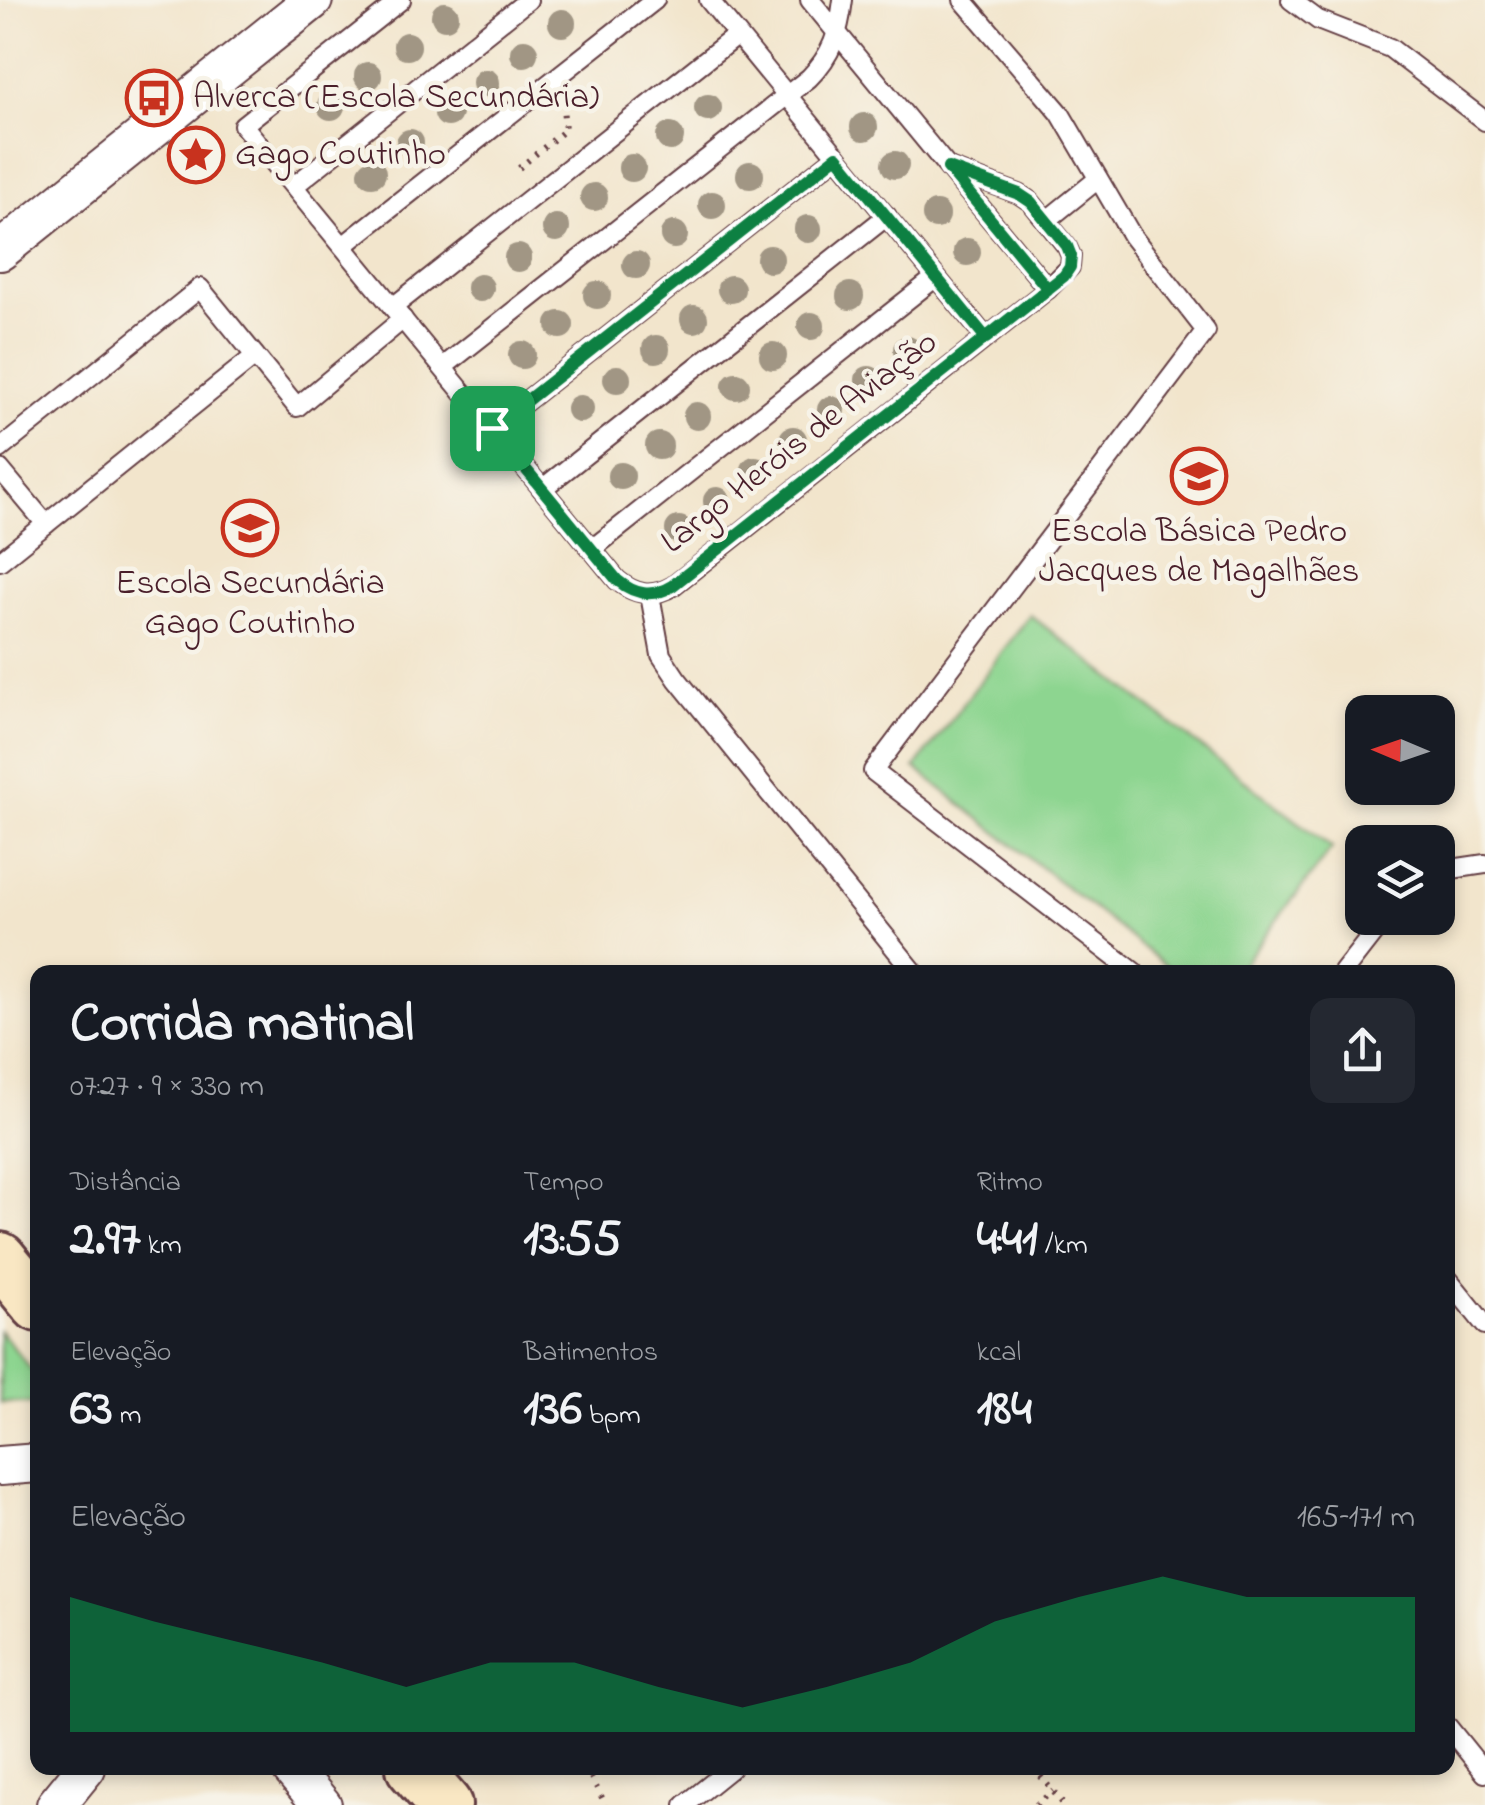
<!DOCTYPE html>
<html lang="pt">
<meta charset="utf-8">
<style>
:root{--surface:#171b24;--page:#242831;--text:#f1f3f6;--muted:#9ea1a6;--accent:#0b8043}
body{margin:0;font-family:"Indie Flower",sans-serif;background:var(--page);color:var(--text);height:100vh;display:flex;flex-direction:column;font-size:38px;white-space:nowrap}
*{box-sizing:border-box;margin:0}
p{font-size:32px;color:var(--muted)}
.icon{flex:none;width:55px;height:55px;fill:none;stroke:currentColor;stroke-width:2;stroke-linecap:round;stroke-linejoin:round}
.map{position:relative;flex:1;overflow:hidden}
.panel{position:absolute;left:30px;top:965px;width:1425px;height:810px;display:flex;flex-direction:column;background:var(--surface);border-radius:20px;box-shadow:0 5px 15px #0003}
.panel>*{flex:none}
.needle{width:65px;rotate:272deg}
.buttons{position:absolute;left:1345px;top:695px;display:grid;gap:20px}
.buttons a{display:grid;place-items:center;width:110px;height:110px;border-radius:20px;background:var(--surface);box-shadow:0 5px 15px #0003;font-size:50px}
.pin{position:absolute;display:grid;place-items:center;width:85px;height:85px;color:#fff;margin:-42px;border-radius:20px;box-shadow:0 5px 15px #0006}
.round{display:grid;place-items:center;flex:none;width:105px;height:105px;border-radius:20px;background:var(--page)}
.summary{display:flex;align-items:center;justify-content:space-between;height:170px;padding:0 40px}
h1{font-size:55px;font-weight:800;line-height:75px}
.figures{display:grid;grid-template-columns:repeat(3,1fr);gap:15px;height:170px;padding:10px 40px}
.figures div{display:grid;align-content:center}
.figures b{font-size:50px;font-weight:800}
.figures small{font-size:28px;font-weight:400}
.figures p{font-size:28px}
.chart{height:280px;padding:20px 40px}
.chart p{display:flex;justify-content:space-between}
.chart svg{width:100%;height:180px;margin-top:10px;fill:var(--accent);opacity:.7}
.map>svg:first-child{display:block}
.green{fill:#8dd590;stroke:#6c7a5e;stroke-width:2.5}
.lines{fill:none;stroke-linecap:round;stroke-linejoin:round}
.lane-casing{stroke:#633d43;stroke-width:22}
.street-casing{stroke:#633d43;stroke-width:42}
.secondary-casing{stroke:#633d43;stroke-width:58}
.path{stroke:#633d43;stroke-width:6;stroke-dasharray:2.5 8;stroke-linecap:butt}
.lane{stroke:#fff;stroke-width:18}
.street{stroke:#fff;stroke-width:38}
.secondary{stroke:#f9e7c3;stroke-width:52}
.tree{fill:#a19684}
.route-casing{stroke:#fff;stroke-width:20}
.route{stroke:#0b8043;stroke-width:12}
.labels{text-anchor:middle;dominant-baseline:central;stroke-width:9;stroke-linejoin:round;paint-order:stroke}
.poi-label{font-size:35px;fill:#4a1f2b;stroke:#f7f3e8;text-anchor:start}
.street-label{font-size:35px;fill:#4a1f2b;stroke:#f7f3e8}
</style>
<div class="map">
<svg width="1485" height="1805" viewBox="0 0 1485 1805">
<rect width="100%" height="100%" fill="#f7f3e8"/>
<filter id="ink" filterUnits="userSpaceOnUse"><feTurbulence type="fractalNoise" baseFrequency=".01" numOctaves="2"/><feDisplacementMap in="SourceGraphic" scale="20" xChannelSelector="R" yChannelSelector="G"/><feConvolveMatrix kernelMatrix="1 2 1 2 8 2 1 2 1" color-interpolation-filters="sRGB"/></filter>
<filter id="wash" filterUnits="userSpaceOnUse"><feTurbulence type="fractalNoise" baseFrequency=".0048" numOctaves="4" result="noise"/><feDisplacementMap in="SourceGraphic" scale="40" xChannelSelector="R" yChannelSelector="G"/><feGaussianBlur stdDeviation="2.25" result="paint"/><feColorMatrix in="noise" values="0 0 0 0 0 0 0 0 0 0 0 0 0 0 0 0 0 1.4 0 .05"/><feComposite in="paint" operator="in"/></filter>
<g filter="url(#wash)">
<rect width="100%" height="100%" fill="#f2e5cc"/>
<g class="green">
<polygon points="1030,615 1332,848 1237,972 1174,972 915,768"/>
<polygon points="0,1331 37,1377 37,1403 0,1403"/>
</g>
</g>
<g filter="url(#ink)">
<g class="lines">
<g class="lane-casing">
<g id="lane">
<path d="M401,0L243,125L617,580C635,595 652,598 673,586L1048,289L810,0"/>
<polyline points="709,0 986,338"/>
<polyline points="963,0 1060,113 1132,236 1206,331 873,771 1134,972"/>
<polyline points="1291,0 1318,20 1390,48 1485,121"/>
<polyline points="949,168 1019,194 1031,202 1067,247 1071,256 1070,267 1048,289"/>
<polyline points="294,186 528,0"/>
<polyline points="1046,221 1098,179"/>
<polyline points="343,246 655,0"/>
<polyline points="393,307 737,35"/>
<path d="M443,367L809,78C832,55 839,33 843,0"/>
<polyline points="492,428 837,156"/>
<polyline points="0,449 200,288 297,407 403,319"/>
<polyline points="0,469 46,524"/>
<polyline points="542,489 887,216"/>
<polyline points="592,549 936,277"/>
<polyline points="0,561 255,356"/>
<polyline points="650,595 661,655 677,679 914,972"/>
<polyline points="1438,871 1485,864"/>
<polyline points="1343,972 1385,918"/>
<polyline points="1448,1279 1485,1325"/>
<polyline points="1448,1727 1485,1773"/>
<polyline points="685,1805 731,1768"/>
</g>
</g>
<g class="street-casing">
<g id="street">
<polyline points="0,251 313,0"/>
<polyline points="0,1466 38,1463"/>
<polyline points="291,1768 322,1805"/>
<polyline points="56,1805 86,1768"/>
</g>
</g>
<g class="secondary-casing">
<g id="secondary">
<polyline points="0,1259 38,1305"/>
<polyline points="413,1768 445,1805"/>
</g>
</g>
<g class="path">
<polyline points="519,168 565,130 563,107"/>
<polyline points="586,1768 606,1805"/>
<polyline points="1034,1768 1064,1805"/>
<polyline points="1036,1805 1053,1791"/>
</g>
<use href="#lane" class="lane"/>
<use href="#street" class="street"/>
<use href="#secondary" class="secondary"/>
</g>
<g class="tree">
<circle cx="445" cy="16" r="14"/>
<circle cx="562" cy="23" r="14"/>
<circle cx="407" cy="46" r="14"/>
<circle cx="524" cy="53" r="14"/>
<circle cx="368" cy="76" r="14"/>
<circle cx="486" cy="83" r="14"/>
<circle cx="331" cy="106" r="14"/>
<circle cx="708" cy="108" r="14"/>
<circle cx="448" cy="113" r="14"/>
<circle cx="864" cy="127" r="14"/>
<circle cx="670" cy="137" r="14"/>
<circle cx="410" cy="143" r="14"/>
<circle cx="895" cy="165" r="14"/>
<circle cx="632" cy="168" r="14"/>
<circle cx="372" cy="173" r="14"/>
<circle cx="750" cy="175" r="14"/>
<circle cx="594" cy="197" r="14"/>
<circle cx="712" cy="205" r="14"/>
<circle cx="936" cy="215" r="14"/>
<circle cx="556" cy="228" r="14"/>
<circle cx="808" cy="229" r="14"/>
<circle cx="674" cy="235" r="14"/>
<circle cx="967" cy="252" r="14"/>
<circle cx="518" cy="258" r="14"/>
<circle cx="770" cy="259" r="14"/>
<circle cx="636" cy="265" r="14"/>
<circle cx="480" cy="288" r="14"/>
<circle cx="731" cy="289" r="14"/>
<circle cx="597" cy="295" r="14"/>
<circle cx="850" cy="296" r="14"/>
<circle cx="694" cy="319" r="14"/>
<circle cx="560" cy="325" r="14"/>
<circle cx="811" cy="326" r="14"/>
<circle cx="656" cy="349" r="14"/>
<circle cx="907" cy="350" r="14"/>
<circle cx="522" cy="355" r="14"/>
<circle cx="773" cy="356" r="14"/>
<circle cx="617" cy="379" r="14"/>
<circle cx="869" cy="380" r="14"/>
<circle cx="736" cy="386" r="14"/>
<circle cx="580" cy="409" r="14"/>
<circle cx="831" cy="410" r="14"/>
<circle cx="697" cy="416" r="14"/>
<circle cx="793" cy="440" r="14"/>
<circle cx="659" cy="446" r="14"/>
<circle cx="755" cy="470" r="14"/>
<circle cx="621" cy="476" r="14"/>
<circle cx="717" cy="501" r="14"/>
<circle cx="679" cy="530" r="14"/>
</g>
</g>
<g class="lines" filter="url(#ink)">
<g class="route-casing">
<path id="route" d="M492,428L617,580C635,595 652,598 672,586L1064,276L1070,267L1071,256L1067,246L1031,202L1019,194L948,168L1048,289L986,338L837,156L492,428"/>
</g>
<use href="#route" class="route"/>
</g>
<defs>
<g id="bus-ring" transform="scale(2.875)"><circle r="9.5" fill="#f7f3e8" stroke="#c8321e" stroke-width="1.5"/><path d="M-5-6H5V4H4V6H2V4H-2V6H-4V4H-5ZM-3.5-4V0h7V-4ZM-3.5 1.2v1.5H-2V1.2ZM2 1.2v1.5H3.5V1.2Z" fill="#c8321e"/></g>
<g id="sight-ring" transform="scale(2.875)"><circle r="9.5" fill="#f7f3e8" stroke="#c8321e" stroke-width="1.5"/><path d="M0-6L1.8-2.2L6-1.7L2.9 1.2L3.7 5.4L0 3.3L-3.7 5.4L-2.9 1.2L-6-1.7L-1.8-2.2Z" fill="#c8321e"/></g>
<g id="school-ring" transform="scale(2.875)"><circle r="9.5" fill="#f7f3e8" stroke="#c8321e" stroke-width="1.5"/><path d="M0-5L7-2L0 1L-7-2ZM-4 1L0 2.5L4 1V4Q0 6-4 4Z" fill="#c8321e"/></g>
</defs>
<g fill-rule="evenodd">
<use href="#bus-ring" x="154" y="98"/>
<use href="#sight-ring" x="196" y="155"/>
<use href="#school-ring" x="1199" y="476"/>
<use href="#school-ring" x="250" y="528"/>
</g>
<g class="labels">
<g class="poi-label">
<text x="193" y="98">Alverca (Escola Secundária)</text>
<text x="235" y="155">Gago Coutinho</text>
<text x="1199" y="532" text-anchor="middle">Escola Básica Pedro<tspan x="1199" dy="40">Jacques de Magalhães</tspan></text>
<text x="250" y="584" text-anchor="middle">Escola Secundária<tspan x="250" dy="40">Gago Coutinho</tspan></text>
</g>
<g class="street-label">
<text transform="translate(800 443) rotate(-38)">Largo Heróis de Aviação</text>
</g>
</g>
</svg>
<div class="buttons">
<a><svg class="needle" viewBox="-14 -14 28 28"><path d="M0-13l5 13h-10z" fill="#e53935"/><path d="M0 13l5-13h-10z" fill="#9ea1a6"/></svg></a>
<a><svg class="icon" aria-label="layers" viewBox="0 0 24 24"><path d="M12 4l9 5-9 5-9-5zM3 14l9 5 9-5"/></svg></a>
</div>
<div class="pin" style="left:492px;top:428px;background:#1e9e55"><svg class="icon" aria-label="arrive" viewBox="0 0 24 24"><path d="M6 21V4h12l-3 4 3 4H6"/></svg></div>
<section class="panel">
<div class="summary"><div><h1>Corrida matinal</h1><p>07:27 · 9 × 330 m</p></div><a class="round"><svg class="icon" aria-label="share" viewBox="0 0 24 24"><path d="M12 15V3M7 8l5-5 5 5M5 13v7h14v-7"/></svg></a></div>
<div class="figures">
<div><p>Distância</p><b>2.97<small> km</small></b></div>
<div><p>Tempo</p><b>13:55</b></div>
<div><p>Ritmo</p><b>4:41<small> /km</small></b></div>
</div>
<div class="figures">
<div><p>Elevação</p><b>63<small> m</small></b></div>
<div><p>Batimentos</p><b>136<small> bpm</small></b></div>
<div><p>kcal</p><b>184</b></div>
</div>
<div class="chart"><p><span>Elevação</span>165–171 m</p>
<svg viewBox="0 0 160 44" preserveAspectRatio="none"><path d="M0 44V11L10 17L20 22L30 27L40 33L50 27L60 27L70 33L80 38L90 33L100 27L110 17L120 11L130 6L140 11L150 11L160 11V44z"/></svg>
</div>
</section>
</div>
